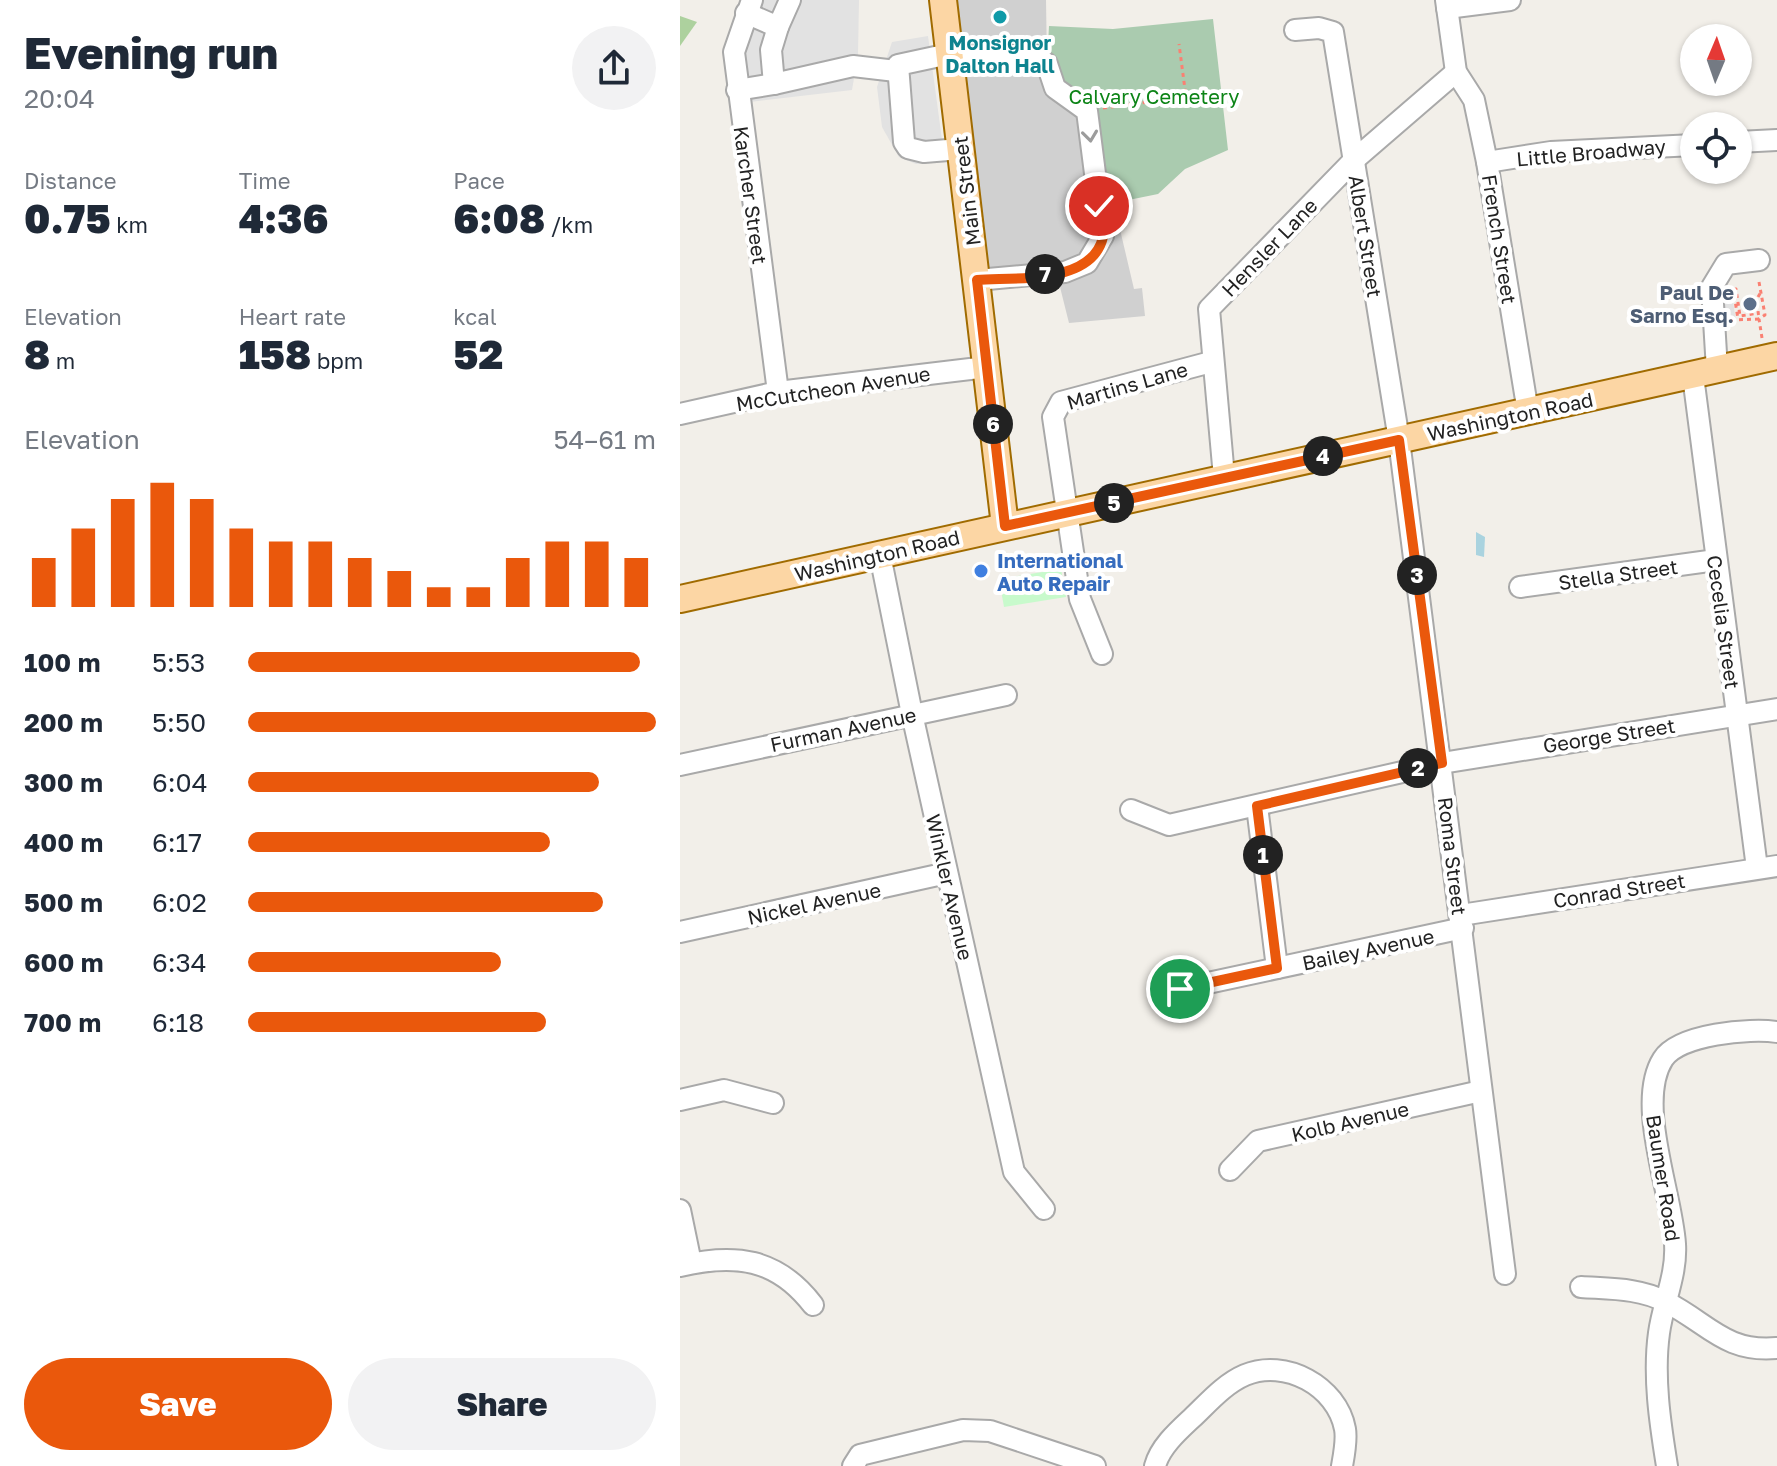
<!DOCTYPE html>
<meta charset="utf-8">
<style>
:root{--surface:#fff;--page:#f2f2f3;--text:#1f2937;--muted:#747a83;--accent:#ea580c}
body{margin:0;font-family:"Golos Text",sans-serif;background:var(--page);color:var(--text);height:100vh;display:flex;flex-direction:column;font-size:30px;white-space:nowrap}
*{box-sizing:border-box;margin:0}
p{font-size:26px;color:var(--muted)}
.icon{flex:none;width:44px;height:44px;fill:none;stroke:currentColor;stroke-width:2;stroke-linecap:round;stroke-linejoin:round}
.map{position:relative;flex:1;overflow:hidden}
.panel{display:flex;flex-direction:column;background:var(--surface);width:680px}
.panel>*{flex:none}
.needle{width:52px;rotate:2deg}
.fabs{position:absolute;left:1000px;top:24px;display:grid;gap:16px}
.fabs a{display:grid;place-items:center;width:72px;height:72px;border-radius:50%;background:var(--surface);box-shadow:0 2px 6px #0004;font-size:40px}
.pin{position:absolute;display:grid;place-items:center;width:68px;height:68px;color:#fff;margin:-34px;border:4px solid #fff;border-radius:50%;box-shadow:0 2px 8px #0007}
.km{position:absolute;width:40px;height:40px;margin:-20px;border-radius:50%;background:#222;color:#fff;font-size:22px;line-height:40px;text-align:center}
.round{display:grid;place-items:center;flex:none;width:84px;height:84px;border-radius:42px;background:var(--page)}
.overview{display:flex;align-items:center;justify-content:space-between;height:136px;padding:0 24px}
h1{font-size:44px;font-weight:800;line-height:60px}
.figures{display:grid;grid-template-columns:repeat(3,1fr);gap:12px;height:136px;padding:8px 24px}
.figures div{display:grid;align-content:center}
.figures b{font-size:40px;font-weight:800}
.figures small{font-size:22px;font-weight:400}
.figures p{font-size:22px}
.chart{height:224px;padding:16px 24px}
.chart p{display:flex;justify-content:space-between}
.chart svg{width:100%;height:144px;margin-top:8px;stroke:var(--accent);stroke-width:6}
.action{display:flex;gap:16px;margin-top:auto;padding:16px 24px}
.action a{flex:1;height:92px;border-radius:48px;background:var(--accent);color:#fff;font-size:32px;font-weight:800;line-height:92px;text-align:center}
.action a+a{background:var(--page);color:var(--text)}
ul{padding:0 24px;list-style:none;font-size:26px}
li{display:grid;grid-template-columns:128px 96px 1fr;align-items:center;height:60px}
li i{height:20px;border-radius:10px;background:var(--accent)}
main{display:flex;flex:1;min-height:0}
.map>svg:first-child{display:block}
.religious{fill:#d0d0d0}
.forest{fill:#add19e}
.cemetery{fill:#aacbaf}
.park{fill:#c8facc}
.parking{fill:#e2e2e2}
.water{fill:#aad3df}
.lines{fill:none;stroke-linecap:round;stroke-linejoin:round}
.minor-casing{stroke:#a9a9a9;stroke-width:24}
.major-casing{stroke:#a06b00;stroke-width:30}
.path{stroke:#fa8072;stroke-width:3;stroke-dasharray:4 4;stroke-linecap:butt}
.minor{stroke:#fff;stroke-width:20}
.major{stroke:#fcd6a4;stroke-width:26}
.oneway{stroke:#9c9c9c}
.route-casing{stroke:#fff;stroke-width:16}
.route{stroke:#ea580c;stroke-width:10}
.culture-dot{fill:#0f9aa8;stroke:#fff;stroke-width:3}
.service-dot{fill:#5c6f8a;stroke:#fff;stroke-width:3}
.shop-dot{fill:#3f7fe0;stroke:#fff;stroke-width:3}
.labels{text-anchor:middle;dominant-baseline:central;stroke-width:8;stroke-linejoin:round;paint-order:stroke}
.culture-label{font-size:20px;font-weight:bold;fill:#0d838f;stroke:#fff}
.park-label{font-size:20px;fill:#0c8416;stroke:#fff}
.street-label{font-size:20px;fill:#222;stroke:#fff}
.service-label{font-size:20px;font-weight:bold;fill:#4e5e75;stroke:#fff;text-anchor:end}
.shop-label{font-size:20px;font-weight:bold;fill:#366cbe;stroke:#fff;text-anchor:start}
</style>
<main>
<section class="panel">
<div class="overview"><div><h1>Evening run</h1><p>20:04</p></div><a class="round"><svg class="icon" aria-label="share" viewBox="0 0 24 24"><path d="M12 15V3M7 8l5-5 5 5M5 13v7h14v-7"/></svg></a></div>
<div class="figures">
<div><p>Distance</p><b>0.75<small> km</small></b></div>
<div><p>Time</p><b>4:36</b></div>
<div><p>Pace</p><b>6:08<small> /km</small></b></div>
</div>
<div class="figures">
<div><p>Elevation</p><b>8<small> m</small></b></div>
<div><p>Heart rate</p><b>158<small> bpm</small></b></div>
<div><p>kcal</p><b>52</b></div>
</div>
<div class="chart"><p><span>Elevation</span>54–61 m</p>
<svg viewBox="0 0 160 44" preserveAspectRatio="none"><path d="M5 44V29M15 44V20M25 44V11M35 44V6M45 44V11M55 44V20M65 44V24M75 44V24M85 44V29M95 44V33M105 44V38M115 44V38M125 44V29M135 44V24M145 44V24M155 44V29"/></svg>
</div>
<ul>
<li><b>100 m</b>5:53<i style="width:96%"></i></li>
<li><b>200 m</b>5:50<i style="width:100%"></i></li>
<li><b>300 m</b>6:04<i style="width:86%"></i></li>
<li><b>400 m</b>6:17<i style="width:74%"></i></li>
<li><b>500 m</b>6:02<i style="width:87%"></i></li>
<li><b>600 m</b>6:34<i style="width:62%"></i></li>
<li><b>700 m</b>6:18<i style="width:73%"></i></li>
</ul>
<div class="action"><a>Save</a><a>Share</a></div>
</section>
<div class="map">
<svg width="1097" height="1466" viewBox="0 0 1097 1466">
<rect width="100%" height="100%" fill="#f2efe9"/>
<polygon class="religious" points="262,0 366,0 367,64 407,111 420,206 434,204 454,289 462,288 465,316 389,323 379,283 297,280"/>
<polygon class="forest" points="0,16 17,22 0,46"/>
<polygon class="cemetery" points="533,19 548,150 505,169 478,194 419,206 407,111 367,64 369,26 433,29"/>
<polygon class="park" points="381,569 386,597 324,607 319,579"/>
<g class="parking">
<polygon points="84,0 179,0 178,55 172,90 70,102 65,46"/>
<polygon points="248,36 265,162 236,164 219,157 202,127 197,87 212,42"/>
<polygon points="1051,289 1056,321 1036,323 1032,292"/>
</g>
<polygon class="water" points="796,532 805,537 804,557 796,555"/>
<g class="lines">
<g class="minor-casing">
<g id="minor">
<polyline points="72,0 54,52 98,392"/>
<polyline points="766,0 776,72 794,100 807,162 848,412"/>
<polyline points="767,8 830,0"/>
<polyline points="66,13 98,27 110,0"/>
<polyline points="615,30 639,28 653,32 719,440 825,1274"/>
<polyline points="269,54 218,65 224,142 228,148 244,152 280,149"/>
<polyline points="270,63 351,53 367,64 375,88 407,111 423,236 407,263 385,272 297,280"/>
<polyline points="94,84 173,66 216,71"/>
<polyline points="57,90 94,84 91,50 98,27"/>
<polyline points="1058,142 1097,140"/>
<polyline points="807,162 871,152 1014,145"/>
<polyline points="1037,370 1032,287 1046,264 1079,260"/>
<polyline points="1013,376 1077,868"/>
<polyline points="0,414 98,392 307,367"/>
<polyline points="544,477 529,309 674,160 776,72"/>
<polyline points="200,555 232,714 334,1172 364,1209"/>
<polyline points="840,587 1036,560"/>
<polyline points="422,654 400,599 373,417 381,402 531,362"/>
<polyline points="0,765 326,695"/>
<polyline points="577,806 597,968"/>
<polyline points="451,810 489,825 762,763 1097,709"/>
<polyline points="781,915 1097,866"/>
<polyline points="0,932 267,873"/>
<polyline points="500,989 783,928"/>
<polyline points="0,1100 44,1090 93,1103"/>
<polyline points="550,1170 578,1141 801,1091"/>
<polyline points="0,1210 11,1263"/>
<path d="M0,1266C55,1253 97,1258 133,1305"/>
<path d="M901,1287C930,1289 960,1288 986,1302C1028,1323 1045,1353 1097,1348"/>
<polyline points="173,1466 180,1455 283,1430 310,1431 415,1466"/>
<path d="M475,1466C480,1447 498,1431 512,1418C528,1403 544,1384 565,1375C605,1358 657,1386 665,1429C667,1440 664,1455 662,1466"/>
<path d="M987,1466C980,1423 973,1376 979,1333C983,1303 997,1275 995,1244C992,1193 955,1103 983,1059C999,1034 1070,1028 1097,1032"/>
</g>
</g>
<g class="major-casing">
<g id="major">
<polyline points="263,0 325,526"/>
<polyline points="0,599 1097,356"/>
</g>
</g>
<g class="path">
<polyline points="423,108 506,97 499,44"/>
<polyline points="1079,282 1085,315 1079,319 1082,338"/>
<polyline points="1053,288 1058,319"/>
<polyline points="1053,289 1056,289 1060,316 1079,313"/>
<polyline points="1078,297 1081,292"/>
<polyline points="1051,320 1079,319 1078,311"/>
</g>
<use href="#minor" class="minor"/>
<use href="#major" class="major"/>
</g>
<defs><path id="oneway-chevron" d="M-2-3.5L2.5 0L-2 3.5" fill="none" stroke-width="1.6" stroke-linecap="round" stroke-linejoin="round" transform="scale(2)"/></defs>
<use class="oneway" href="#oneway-chevron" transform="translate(410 136) rotate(83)"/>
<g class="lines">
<g class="route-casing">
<path id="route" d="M419,206C420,214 424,228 423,237C412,285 334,277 297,280L325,526L719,440L762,763L577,806L597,968L500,989"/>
</g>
<use href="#route" class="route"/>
</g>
<circle class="culture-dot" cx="320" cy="17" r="8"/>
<circle class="service-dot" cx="1070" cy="304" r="8"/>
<circle class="shop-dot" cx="301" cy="571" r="8"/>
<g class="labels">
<g class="culture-label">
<text x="320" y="42">Monsignor<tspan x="320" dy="23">Dalton Hall</tspan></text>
</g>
<g class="park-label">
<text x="474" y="96">Calvary Cemetery</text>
</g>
<g class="street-label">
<text transform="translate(911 152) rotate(-5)">Little Broadway</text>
<text transform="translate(286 191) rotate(-97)">Main Street</text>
<text transform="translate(71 195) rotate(82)">Karcher Street</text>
<text transform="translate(686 236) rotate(81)">Albert Street</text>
<text transform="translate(820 239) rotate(81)">French Street</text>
<text transform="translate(589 247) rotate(-46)">Hensler Lane</text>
<text transform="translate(447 385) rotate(-16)">Martins Lane</text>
<text transform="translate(153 388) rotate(-9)">McCutcheon Avenue</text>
<text transform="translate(830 416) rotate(-12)">Washington Road</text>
<text transform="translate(197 555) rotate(-13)">Washington Road</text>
<text transform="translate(938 574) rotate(-8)">Stella Street</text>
<text transform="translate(1044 622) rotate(82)">Cecelia Street</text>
<text transform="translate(163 729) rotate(-12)">Furman Avenue</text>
<text transform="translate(929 735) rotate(-9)">George Street</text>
<text transform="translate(773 856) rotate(83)">Roma Street</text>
<text transform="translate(270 887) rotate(77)">Winkler Avenue</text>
<text transform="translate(939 890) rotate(-9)">Conrad Street</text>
<text transform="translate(134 903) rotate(-12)">Nickel Avenue</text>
<text transform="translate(688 949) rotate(-12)">Bailey Avenue</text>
<text transform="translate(670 1121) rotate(-13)">Kolb Avenue</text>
<text transform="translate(984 1178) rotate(81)">Baumer Road</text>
</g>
<g class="service-label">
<text x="1054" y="292">Paul De<tspan x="1054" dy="23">Sarno Esq.</tspan></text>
</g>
<g class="shop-label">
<text x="317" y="560">International<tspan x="317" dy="23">Auto Repair</tspan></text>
</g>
</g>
</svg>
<div class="fabs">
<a><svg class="needle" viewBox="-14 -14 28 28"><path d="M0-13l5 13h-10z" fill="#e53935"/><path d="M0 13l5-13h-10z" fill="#747a83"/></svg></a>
<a><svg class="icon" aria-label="locate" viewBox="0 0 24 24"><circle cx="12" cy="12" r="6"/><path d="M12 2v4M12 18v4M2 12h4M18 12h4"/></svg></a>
</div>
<div class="pin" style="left:500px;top:989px;background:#1e9e55"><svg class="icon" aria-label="arrive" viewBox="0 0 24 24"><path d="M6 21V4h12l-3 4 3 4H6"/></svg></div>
<div class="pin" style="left:419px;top:206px;background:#d93025"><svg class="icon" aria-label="check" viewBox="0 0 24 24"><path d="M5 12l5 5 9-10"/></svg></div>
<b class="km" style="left:583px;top:855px">1</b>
<b class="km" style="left:738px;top:768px">2</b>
<b class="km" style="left:737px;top:575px">3</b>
<b class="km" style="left:643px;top:456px">4</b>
<b class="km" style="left:434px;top:503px">5</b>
<b class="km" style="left:313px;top:424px">6</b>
<b class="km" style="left:365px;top:274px">7</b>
</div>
</main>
